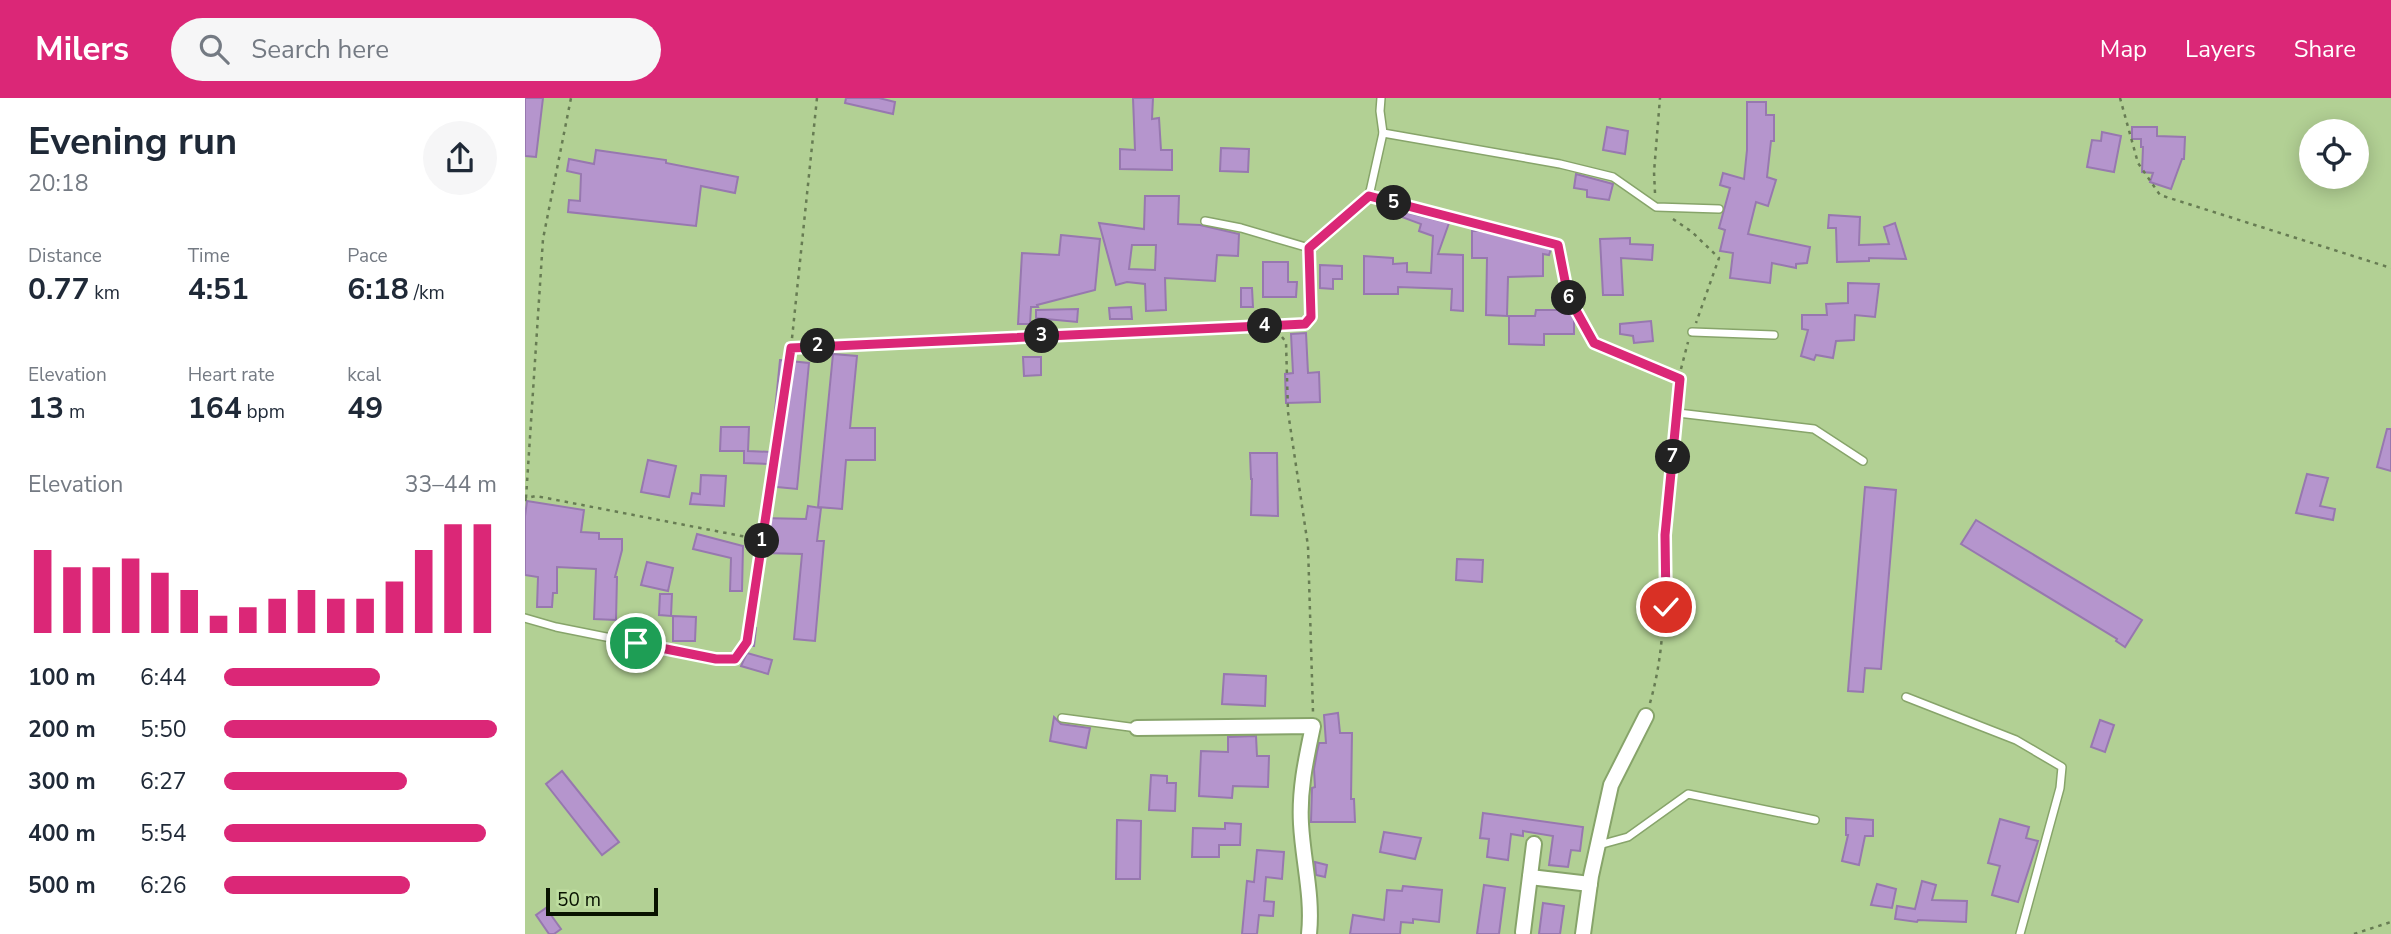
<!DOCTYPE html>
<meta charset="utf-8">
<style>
:root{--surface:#fff;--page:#f6f6f7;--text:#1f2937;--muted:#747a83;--accent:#db2777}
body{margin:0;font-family:"Nunito Sans",sans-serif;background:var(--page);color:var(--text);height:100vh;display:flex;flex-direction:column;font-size:26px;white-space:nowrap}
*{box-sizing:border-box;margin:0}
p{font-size:23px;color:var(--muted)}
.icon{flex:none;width:38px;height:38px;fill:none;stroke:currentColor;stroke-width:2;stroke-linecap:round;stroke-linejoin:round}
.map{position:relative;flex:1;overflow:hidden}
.drawer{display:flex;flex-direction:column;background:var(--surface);width:525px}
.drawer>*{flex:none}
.controls{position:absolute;left:1774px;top:21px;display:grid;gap:14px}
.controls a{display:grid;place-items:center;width:70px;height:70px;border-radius:50%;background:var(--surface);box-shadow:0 4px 18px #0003;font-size:35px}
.scale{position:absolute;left:21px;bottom:18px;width:112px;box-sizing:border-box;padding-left:7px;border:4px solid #081200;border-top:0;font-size:19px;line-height:24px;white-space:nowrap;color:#081200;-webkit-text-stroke:5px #bedda0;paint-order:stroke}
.pin{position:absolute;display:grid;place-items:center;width:60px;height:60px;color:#fff;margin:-30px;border:4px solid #fff;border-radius:50%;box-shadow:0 2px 7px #0007}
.km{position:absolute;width:35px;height:35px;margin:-18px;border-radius:50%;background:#222;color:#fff;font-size:19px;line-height:35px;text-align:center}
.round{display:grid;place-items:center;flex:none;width:74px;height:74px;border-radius:37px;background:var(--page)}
.headline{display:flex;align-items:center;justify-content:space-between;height:119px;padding:0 28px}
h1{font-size:38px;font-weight:700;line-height:52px}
.figures{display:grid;grid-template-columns:repeat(3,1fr);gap:10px;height:119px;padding:7px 28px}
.figures div{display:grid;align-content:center}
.figures b{font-size:30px;font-weight:700}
.figures small{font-size:19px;font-weight:400}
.figures p{font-size:19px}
.chart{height:196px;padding:14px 28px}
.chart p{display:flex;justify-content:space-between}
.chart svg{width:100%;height:126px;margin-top:7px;stroke:var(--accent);stroke-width:6}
ul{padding:0 28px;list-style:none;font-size:23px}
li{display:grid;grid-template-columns:112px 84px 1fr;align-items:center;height:52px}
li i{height:18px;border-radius:9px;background:var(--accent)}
header{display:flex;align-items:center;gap:42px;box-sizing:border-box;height:98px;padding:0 35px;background:var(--accent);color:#fff}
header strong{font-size:33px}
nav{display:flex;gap:38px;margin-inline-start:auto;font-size:24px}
.search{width:490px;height:63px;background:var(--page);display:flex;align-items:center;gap:18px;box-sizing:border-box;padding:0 24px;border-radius:38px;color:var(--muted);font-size:26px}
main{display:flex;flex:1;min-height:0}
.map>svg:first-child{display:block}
.building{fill:#b595cd;stroke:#9778af;stroke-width:2;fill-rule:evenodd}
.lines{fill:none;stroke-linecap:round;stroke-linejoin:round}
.lane-casing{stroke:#87a46a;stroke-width:10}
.street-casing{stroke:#87a46a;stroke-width:18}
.path{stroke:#677c53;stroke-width:2.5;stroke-dasharray:3.5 5;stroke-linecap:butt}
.lane{stroke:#fff;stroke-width:7}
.street{stroke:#fff;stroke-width:14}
.route-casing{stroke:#fff;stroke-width:14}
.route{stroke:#db2777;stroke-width:9}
</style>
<header>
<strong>Milers</strong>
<div class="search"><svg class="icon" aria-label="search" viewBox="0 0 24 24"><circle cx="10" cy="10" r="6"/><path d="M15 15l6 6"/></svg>Search here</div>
<nav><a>Map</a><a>Layers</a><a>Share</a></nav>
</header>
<main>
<section class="drawer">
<div class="headline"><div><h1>Evening run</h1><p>20:18</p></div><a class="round"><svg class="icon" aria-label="share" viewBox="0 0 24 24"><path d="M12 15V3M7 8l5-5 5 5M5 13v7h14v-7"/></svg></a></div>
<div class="figures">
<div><p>Distance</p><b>0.77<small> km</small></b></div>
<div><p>Time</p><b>4:51</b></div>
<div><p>Pace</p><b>6:18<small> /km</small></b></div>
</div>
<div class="figures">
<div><p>Elevation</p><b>13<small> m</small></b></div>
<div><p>Heart rate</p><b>164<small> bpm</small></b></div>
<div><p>kcal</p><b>49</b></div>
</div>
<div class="chart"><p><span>Elevation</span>33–44 m</p>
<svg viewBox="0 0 160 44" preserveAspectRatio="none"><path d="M5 44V15M15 44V21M25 44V21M35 44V18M45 44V23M55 44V29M65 44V38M75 44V35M85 44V32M95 44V29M105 44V32M115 44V32M125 44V26M135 44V15M145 44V6M155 44V6"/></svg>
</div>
<ul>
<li><b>100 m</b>6:44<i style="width:57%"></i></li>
<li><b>200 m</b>5:50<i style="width:100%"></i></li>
<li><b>300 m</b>6:27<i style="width:67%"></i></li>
<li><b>400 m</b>5:54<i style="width:96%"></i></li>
<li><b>500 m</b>6:26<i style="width:68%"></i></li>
</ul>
</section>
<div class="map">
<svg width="1866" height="836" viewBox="0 0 1866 836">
<rect width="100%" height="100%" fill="#b2d094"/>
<g class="building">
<polygon points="0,0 18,0 11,59 0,58"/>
<polygon points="321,0 354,0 370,4 368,16 320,5"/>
<polygon points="608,0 628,0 627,21 634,20 636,52 647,52 647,72 595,71 595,51 610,52"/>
<polygon points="1222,4 1241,4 1241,17 1249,17 1249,43 1246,43 1242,79 1251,82 1243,108 1231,104 1223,136 1285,149 1282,165 1271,166 1271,170 1247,165 1245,185 1205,180 1208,155 1195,153 1200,132 1194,130 1205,90 1195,87 1198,75 1219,81 1222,52"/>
<polygon points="1082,29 1103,33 1100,56 1078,52"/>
<polygon points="1607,29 1632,29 1632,38 1660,39 1659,61 1657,61 1646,91 1625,84 1628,75 1617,74 1618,49 1616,49 1616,41 1607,41"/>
<polygon points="1577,34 1596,38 1589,74 1562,69 1567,42 1576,43"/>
<polygon points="696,50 724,51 723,74 695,73"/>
<polygon points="71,52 141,62 141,65 213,79 210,95 176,88 171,128 43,114 44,102 55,103 56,76 42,73 44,61 69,66"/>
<polygon points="1051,76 1088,86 1084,102 1062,99 1062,92 1049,90"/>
<path d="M620,98H654L653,126L675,127L714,136L713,158L692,157L690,183L640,180L641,212L621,213L620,186L602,184L591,187L574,125L619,131ZM607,147H631L630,172L604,171Z"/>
<polygon points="876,113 924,125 913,156 938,157 938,213 926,212 927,191 873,189 873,196 839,196 839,158 868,160 868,166 882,165 882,174 906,175 908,138 894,133 896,126 874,118"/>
<polygon points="1304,117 1335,119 1334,147 1364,146 1359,129 1370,125 1381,161 1344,160 1344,163 1312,164 1311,130 1303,130"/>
<polygon points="947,133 955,133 1026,151 1024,157 1018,156 1018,178 983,179 982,218 961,217 962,160 947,160"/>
<polygon points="536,137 575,141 570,192 512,207 513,209 506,209 505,226 493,226 497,155 534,157"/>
<polygon points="1105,140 1105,146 1128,147 1127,162 1096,160 1098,197 1078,197 1075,141"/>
<polygon points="738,164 763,164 763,184 772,184 771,199 738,199"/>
<polygon points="795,167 817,168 817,181 808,181 808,191 795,190"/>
<polygon points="1323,185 1354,186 1350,219 1330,217 1329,242 1311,243 1308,260 1291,257 1289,262 1276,258 1283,232 1277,231 1277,217 1302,217 1301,206 1323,205"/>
<polygon points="716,190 727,190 728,209 716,209"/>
<polygon points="606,209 607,221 585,221 584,210"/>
<polygon points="553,211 552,224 511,220 511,212"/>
<polygon points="1011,212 1044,212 1049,221 1049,236 1019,236 1019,247 984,246 984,218 1010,218"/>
<polygon points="1126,223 1128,243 1109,245 1108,238 1095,236 1095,226"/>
<polygon points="781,235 783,275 794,274 795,304 761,305 760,276 768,275 766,236"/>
<polygon points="308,256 332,258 325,330 350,330 350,362 321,362 317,411 293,409"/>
<polygon points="498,259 516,259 516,277 499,278"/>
<polygon points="255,262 284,265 272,391 242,388 244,366 219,365 219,353 195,353 196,329 224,329 223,353 246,354"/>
<polygon points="1862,331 1866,331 1866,373 1852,369"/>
<polygon points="725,355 752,355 753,418 726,417 727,381 726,381"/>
<polygon points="123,362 151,368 144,399 116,394"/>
<polygon points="1782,376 1803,380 1795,408 1810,411 1808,422 1771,415"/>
<polygon points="176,377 201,378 199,408 165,406 167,395 175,396"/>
<polygon points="1340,389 1371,392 1356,571 1340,570 1338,594 1323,593"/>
<polygon points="2,403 59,412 56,434 74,435 74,441 97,441 97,452 90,479 92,479 91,522 69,521 71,471 32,469 32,495 28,495 27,509 12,509 13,479 0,477 0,418"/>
<polygon points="283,408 296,410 292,443 299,443 290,543 269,541 277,456 235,455 236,420 281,421"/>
<polygon points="1451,422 1617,522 1600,549 1591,543 1592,541 1436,446"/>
<polygon points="172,436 218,448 217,493 205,493 206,460 168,451"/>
<polygon points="932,461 958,462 957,484 931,482"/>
<polygon points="122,464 148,470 143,493 116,487"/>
<polygon points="135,496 147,496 146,518 134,517"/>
<polygon points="148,518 171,519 170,543 148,543"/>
<polygon points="219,529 231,530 229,548 227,548 226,539 222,538 217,540"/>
<polygon points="222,555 247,562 243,576 216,568"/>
<polygon points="699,576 741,578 740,608 697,606"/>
<polygon points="813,615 815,635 827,635 826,701 829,701 830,724 786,724 787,690 790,689 789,671 792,654 794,645 801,645 799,617"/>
<polygon points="529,619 536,626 565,630 561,650 525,643"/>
<polygon points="1575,622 1589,627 1580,654 1566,649"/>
<polygon points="731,638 732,658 744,658 743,689 708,688 707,700 674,698 676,653 703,654 703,639"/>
<polygon points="37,673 94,744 77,757 21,686"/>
<polygon points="626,677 642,678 642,685 651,685 650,713 624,712"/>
<polygon points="958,715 1058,729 1055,753 1046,752 1043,769 1024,767 1028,738 998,733 998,738 986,736 983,762 962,759 964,741 955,740"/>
<polygon points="1321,720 1348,722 1348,738 1340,738 1334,767 1317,763 1323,737 1321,737"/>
<polygon points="1475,721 1504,729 1501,740 1513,743 1493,804 1467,797 1475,768 1463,765"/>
<polygon points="592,722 616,723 615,781 591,781"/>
<polygon points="700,725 716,726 715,747 694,747 694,759 667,759 668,730 700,731"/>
<polygon points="859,734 896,740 890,761 855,754"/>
<polygon points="732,752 759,754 757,781 741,779 739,803 749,804 748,818 734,817 732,836 717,836 722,783 729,784"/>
<polygon points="790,764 802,767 800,779 791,777"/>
<polygon points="1397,783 1411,787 1407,802 1442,803 1441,824 1393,822 1392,824 1370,821 1372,808 1390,811"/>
<polygon points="1352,786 1371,791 1367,810 1346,807"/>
<polygon points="959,787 980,790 974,836 952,836"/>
<polygon points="878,788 917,792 914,824 888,821 888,825 876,824 875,836 825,836 828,817 859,822 862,792 877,793"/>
<polygon points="1018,805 1039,808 1035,836 1014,836"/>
<polygon points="21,810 36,831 29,836 24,836 11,817"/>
</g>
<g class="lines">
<g class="lane-casing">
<g id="lane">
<polyline points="858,35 1035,66 1088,79 1131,109 1194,111"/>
<polyline points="844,98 1033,147 1043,198 1069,245 1155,281"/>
<polyline points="680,123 716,130 784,150"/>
<polyline points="784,150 844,98 858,35 855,13 856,0"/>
<polyline points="748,227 780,226 786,220 784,150"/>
<polyline points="1167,234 1249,237"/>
<polyline points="1153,315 1289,331 1338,363"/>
<polyline points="0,520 31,529 191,561 210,561 222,544"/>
<polyline points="1381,599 1491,642 1537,669 1535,690 1495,836"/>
<polyline points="537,620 612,630"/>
<polyline points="1074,747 1103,739 1163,696 1290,722"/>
</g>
</g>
<g class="street-casing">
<g id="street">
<path d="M612,630L788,628C781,661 774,692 776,726C778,763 788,799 784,836"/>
<polyline points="1005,779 1065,786"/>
<polyline points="998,834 1009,746"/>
<polyline points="1058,836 1066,778 1086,687 1121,618"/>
</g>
</g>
<g class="path">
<polyline points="292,0 266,250 739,228"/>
<polyline points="1595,0 1613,65 1635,97 1866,170"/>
<polyline points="1130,95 1129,74 1135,0"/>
<polyline points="1148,121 1167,134 1194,160 1171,225"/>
<polyline points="757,239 761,244 763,314 783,448 788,614"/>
<polyline points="1156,271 1163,244"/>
<polyline points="1,400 18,141 46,0"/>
<polyline points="0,403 1,400 11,398 237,442"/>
<polyline points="223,534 266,250"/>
<path d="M1125,605C1141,549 1139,497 1140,440C1141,402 1148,364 1152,327"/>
<polyline points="1829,836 1866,824"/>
</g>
<use href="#lane" class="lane"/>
<use href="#street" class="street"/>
</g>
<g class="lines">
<g class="route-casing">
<polyline id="route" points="111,545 191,561 210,561 222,544 266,250 780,226 786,219 784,150 844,98 1033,147 1043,198 1069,245 1155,281 1140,437 1141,509"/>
</g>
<use href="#route" class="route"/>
</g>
</svg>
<div class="controls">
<a><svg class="icon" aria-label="locate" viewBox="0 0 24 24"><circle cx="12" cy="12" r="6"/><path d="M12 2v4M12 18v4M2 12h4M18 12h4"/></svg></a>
</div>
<div class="scale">50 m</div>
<div class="pin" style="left:111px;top:545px;background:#1e9e55"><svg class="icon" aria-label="arrive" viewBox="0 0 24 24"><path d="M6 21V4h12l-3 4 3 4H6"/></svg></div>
<div class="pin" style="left:1141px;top:509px;background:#d93025"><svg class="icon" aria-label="check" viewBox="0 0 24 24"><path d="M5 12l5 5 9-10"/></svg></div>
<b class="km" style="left:237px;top:443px">1</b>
<b class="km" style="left:293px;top:248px">2</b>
<b class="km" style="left:517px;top:238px">3</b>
<b class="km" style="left:740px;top:228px">4</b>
<b class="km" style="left:869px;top:105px">5</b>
<b class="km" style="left:1044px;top:200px">6</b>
<b class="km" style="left:1148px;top:359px">7</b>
</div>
</main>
